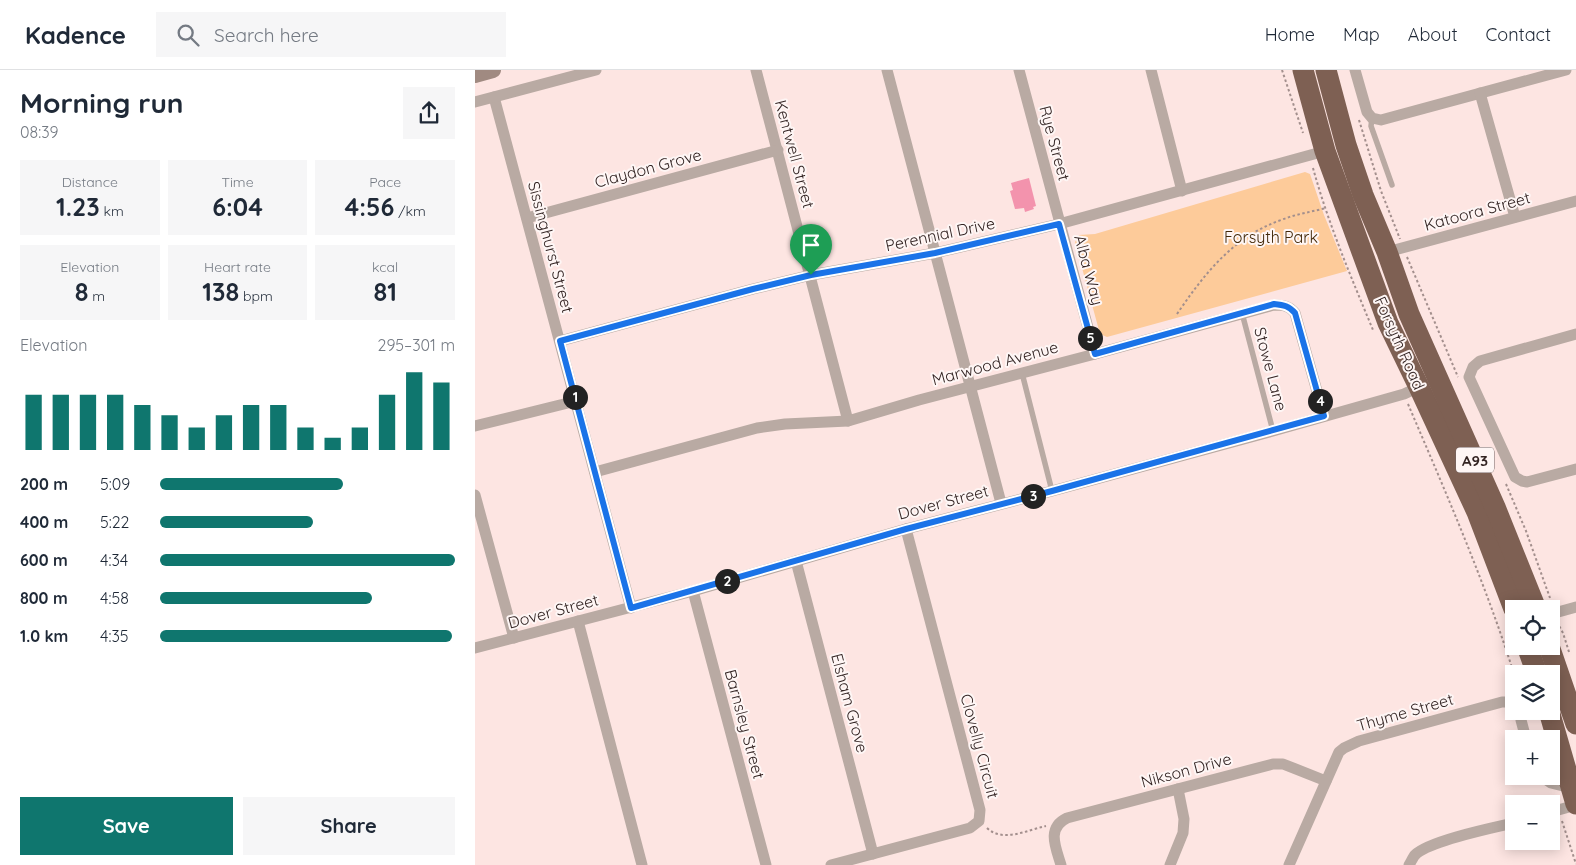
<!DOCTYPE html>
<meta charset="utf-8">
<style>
:root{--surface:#fff;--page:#f6f6f7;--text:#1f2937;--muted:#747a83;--line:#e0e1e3;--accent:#0f766e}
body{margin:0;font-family:Quicksand,sans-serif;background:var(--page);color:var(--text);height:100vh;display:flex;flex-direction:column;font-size:19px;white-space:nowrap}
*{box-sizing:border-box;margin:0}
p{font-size:16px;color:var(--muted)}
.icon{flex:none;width:28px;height:28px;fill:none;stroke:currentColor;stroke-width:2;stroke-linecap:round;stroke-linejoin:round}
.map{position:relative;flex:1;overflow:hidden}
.drawer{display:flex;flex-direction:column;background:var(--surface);width:475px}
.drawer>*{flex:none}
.tools{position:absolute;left:1030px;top:530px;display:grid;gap:10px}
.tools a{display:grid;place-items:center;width:55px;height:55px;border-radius:0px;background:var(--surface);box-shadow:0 2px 12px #0003;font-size:25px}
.pin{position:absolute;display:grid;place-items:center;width:42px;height:42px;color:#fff;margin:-51px -21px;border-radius:50% 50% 50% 0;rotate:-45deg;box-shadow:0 0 5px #0007}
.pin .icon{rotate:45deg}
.km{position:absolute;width:25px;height:25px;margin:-12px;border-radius:50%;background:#222;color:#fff;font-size:14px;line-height:25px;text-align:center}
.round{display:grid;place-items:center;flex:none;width:52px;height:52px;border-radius:0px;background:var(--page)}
.headline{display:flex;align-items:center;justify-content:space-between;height:85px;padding:0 20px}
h1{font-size:28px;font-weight:800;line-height:38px}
.metrics{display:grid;grid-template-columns:repeat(3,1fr);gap:8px;height:85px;padding:5px 20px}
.metrics div{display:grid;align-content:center;border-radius:0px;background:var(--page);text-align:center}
.metrics b{font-size:25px;font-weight:800}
.metrics small{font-size:14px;font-weight:400}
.metrics p{font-size:14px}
.chart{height:140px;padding:10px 20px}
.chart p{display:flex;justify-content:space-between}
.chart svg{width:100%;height:90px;margin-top:5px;stroke:var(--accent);stroke-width:6}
.cta{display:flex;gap:10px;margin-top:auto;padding:10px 20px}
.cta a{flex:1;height:58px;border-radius:0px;background:var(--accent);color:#fff;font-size:20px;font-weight:800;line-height:58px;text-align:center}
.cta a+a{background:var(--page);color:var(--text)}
ul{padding:0 20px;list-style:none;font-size:16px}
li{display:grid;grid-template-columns:80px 60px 1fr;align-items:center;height:38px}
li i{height:12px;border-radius:6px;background:var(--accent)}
header{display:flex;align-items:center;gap:30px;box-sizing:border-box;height:70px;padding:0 25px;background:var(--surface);border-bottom:1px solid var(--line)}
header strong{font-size:24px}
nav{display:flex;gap:28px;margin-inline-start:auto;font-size:18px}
.search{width:350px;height:45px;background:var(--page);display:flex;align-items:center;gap:12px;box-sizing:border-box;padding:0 18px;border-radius:0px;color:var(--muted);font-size:19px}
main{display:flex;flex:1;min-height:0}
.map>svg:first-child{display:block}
.green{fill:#fdcb9a}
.building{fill:#f393ad}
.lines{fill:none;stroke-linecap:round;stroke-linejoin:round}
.path{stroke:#a38f8d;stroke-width:2;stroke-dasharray:2.5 2.5;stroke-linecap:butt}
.lane{stroke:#b9aaa3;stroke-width:5.5}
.street{stroke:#b9aaa3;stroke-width:11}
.secondary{stroke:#a08a81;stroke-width:16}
.highway{stroke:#7e6053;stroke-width:21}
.route-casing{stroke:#fff;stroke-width:10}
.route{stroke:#1a73e8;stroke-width:6}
.labels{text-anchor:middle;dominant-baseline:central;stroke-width:4;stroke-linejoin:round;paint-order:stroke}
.shield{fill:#fef6f5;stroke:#706362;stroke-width:1}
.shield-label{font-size:15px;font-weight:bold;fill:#332423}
.street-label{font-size:16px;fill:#332423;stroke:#fef6f5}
.park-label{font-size:16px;fill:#422808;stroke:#fef6f5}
</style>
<header>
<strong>Kadence</strong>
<div class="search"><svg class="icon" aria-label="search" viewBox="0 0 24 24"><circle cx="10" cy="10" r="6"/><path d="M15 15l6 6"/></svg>Search here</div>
<nav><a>Home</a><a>Map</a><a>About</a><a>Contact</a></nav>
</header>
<main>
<section class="drawer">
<div class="headline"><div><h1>Morning run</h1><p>08:39</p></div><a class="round"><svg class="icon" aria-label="share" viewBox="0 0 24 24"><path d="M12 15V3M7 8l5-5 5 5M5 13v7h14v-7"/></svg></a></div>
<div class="metrics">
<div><p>Distance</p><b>1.23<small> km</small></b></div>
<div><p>Time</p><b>6:04</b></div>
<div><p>Pace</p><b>4:56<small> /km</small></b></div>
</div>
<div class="metrics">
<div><p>Elevation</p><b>8<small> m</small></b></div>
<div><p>Heart rate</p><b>138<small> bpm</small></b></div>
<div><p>kcal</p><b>81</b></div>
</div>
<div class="chart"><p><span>Elevation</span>295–301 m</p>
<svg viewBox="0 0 160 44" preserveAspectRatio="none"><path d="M5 44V17M15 44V17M25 44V17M35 44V17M45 44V22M55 44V27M65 44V33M75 44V27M85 44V22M95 44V22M105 44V33M115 44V38M125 44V33M135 44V17M145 44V6M155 44V11"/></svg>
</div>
<ul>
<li><b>200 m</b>5:09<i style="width:62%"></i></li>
<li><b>400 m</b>5:22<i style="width:52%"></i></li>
<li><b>600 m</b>4:34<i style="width:100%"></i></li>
<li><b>800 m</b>4:58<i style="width:72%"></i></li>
<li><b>1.0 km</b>4:35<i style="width:99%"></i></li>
</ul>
<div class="cta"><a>Save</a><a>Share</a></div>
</section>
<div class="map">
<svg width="1101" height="795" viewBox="0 0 1101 795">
<rect width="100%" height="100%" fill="#fde5e2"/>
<polygon class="green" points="830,102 835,104 849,145 872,201 632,267 625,264 600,172 604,165 620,164"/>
<polygon class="building" points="554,108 561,136 558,137 559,139 550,142 549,138 540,139 535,121 538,120 536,113"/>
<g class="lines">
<g class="path">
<polyline points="807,0 828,63"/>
<polyline points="884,50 906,121 925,169"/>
<path d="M838,98C853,153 876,207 898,260"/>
<polyline points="932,187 983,307"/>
<path d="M702,244C730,203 758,167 806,150C821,144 836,142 851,138"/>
<path d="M933,334C971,423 1010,512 1039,604"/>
<polyline points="1031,414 1051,461 1075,528"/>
<polyline points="1082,552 1088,563 1094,582"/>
<polyline points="1087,751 1101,794"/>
<path d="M512,758C528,773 552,760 571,756"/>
</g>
<g class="lane">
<polyline points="897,48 896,56 917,115"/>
<polyline points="767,243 798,361"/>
<polyline points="547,303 577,421"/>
</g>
<g class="street">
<polyline points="281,0 373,351"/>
<polyline points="412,0 526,433"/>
<polyline points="544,0 620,284"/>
<polyline points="676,0 707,121"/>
<polyline points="880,0 892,42 897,48 906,50 1091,0"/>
<polyline points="1005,23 1040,147"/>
<polyline points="19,27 156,538"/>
<polyline points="0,32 121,0"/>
<polyline points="52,148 303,80"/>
<polyline points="912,182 1101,131"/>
<polyline points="1101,264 1005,291 998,297 994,307 1040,407 1047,411 1052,412 1101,399"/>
<polyline points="85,271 278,219 336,205 460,183 584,154 850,81"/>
<polyline points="0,356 101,331"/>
<path d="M120,402L282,358L310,354L373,351L444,330L620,284L799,235C809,235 814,236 820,243L849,346"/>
<polyline points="0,425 39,568"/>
<polyline points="321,491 398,784"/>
<polyline points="218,521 291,795"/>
<polyline points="1076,544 1101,537"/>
<polyline points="103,551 167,795"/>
<polyline points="0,578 218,521 431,459 577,421 798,361 929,324 944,317"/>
<polyline points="1046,641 1046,650 1051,669"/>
<polyline points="1066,706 1076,713 1096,718"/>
<polyline points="1076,742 1101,735"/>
<polyline points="356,795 495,758 504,751 505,740 431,459"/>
<path d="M586,795C581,778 571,758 592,748L798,694H808L851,711"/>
<polyline points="695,795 708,763 709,749 703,719"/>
<polyline points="814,795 864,682 869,678 884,671 1027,632 1034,632 1039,634"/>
<path d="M934,795C936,792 938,787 940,785C954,771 1017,758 1039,753"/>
</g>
<polyline class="secondary" points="0,5 18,0"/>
<g class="highway">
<polyline points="828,0 850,81 913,253 944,317 1002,442 1039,539"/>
<polyline points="851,0 871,75 888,125 912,182 934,244 1020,437 1061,539"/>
<polyline points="1052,576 1062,604"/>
<polyline points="1074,576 1101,654"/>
<polyline points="1074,641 1101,734"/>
</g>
</g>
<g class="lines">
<g class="route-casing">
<path id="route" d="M584,154L620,284L799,234C809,235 814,236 820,243L849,346L577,421L431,459L156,538L85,271L278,219L336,205L460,183Z"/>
</g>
<use href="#route" class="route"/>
</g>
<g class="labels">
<rect class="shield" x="981" y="377.5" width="38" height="25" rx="4"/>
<g class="shield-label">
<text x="1000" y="390">A93</text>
</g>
<g class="street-label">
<text transform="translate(580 73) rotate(75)">Rye Street</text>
<text transform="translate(320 84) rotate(75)">Kentwell Street</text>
<text transform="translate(173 98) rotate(-15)">Claydon Grove</text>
<text transform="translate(1002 141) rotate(-15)">Katoora Street</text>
<text transform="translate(465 164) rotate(-12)">Perennial Drive</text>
<text transform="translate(76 177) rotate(75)">Sissinghurst Street</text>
<text transform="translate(614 200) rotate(75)">Alba Way</text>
<text transform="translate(925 273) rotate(66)">Forsyth Road</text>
<text transform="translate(520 293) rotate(-15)">Marwood Avenue</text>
<text transform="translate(796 299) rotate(75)">Stowe Lane</text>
<text transform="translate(468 432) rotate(-15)">Dover Street</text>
<text transform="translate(78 541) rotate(-15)">Dover Street</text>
<text transform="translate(375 633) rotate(75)">Elsham Grove</text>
<text transform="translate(930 642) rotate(-16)">Thyme Street</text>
<text transform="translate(270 654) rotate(75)">Barnsley Street</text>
<text transform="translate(505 676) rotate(75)">Clovelly Circuit</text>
<text transform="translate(711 700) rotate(-15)">Nikson Drive</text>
</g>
<g class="park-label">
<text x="796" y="167">Forsyth Park</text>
</g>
</g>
</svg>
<div class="tools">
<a><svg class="icon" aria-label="locate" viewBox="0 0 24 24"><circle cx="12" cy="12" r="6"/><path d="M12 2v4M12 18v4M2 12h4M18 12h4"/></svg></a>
<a><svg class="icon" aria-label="layers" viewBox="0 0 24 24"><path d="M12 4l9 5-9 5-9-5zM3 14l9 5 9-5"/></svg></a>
<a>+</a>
<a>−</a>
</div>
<div class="pin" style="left:336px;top:205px;background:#1e9e55"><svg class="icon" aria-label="arrive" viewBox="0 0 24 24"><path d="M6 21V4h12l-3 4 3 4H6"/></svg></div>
<b class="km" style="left:100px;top:327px">1</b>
<b class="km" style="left:252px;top:511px">2</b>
<b class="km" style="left:558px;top:426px">3</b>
<b class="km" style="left:845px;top:331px">4</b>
<b class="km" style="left:615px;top:268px">5</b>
</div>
</main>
